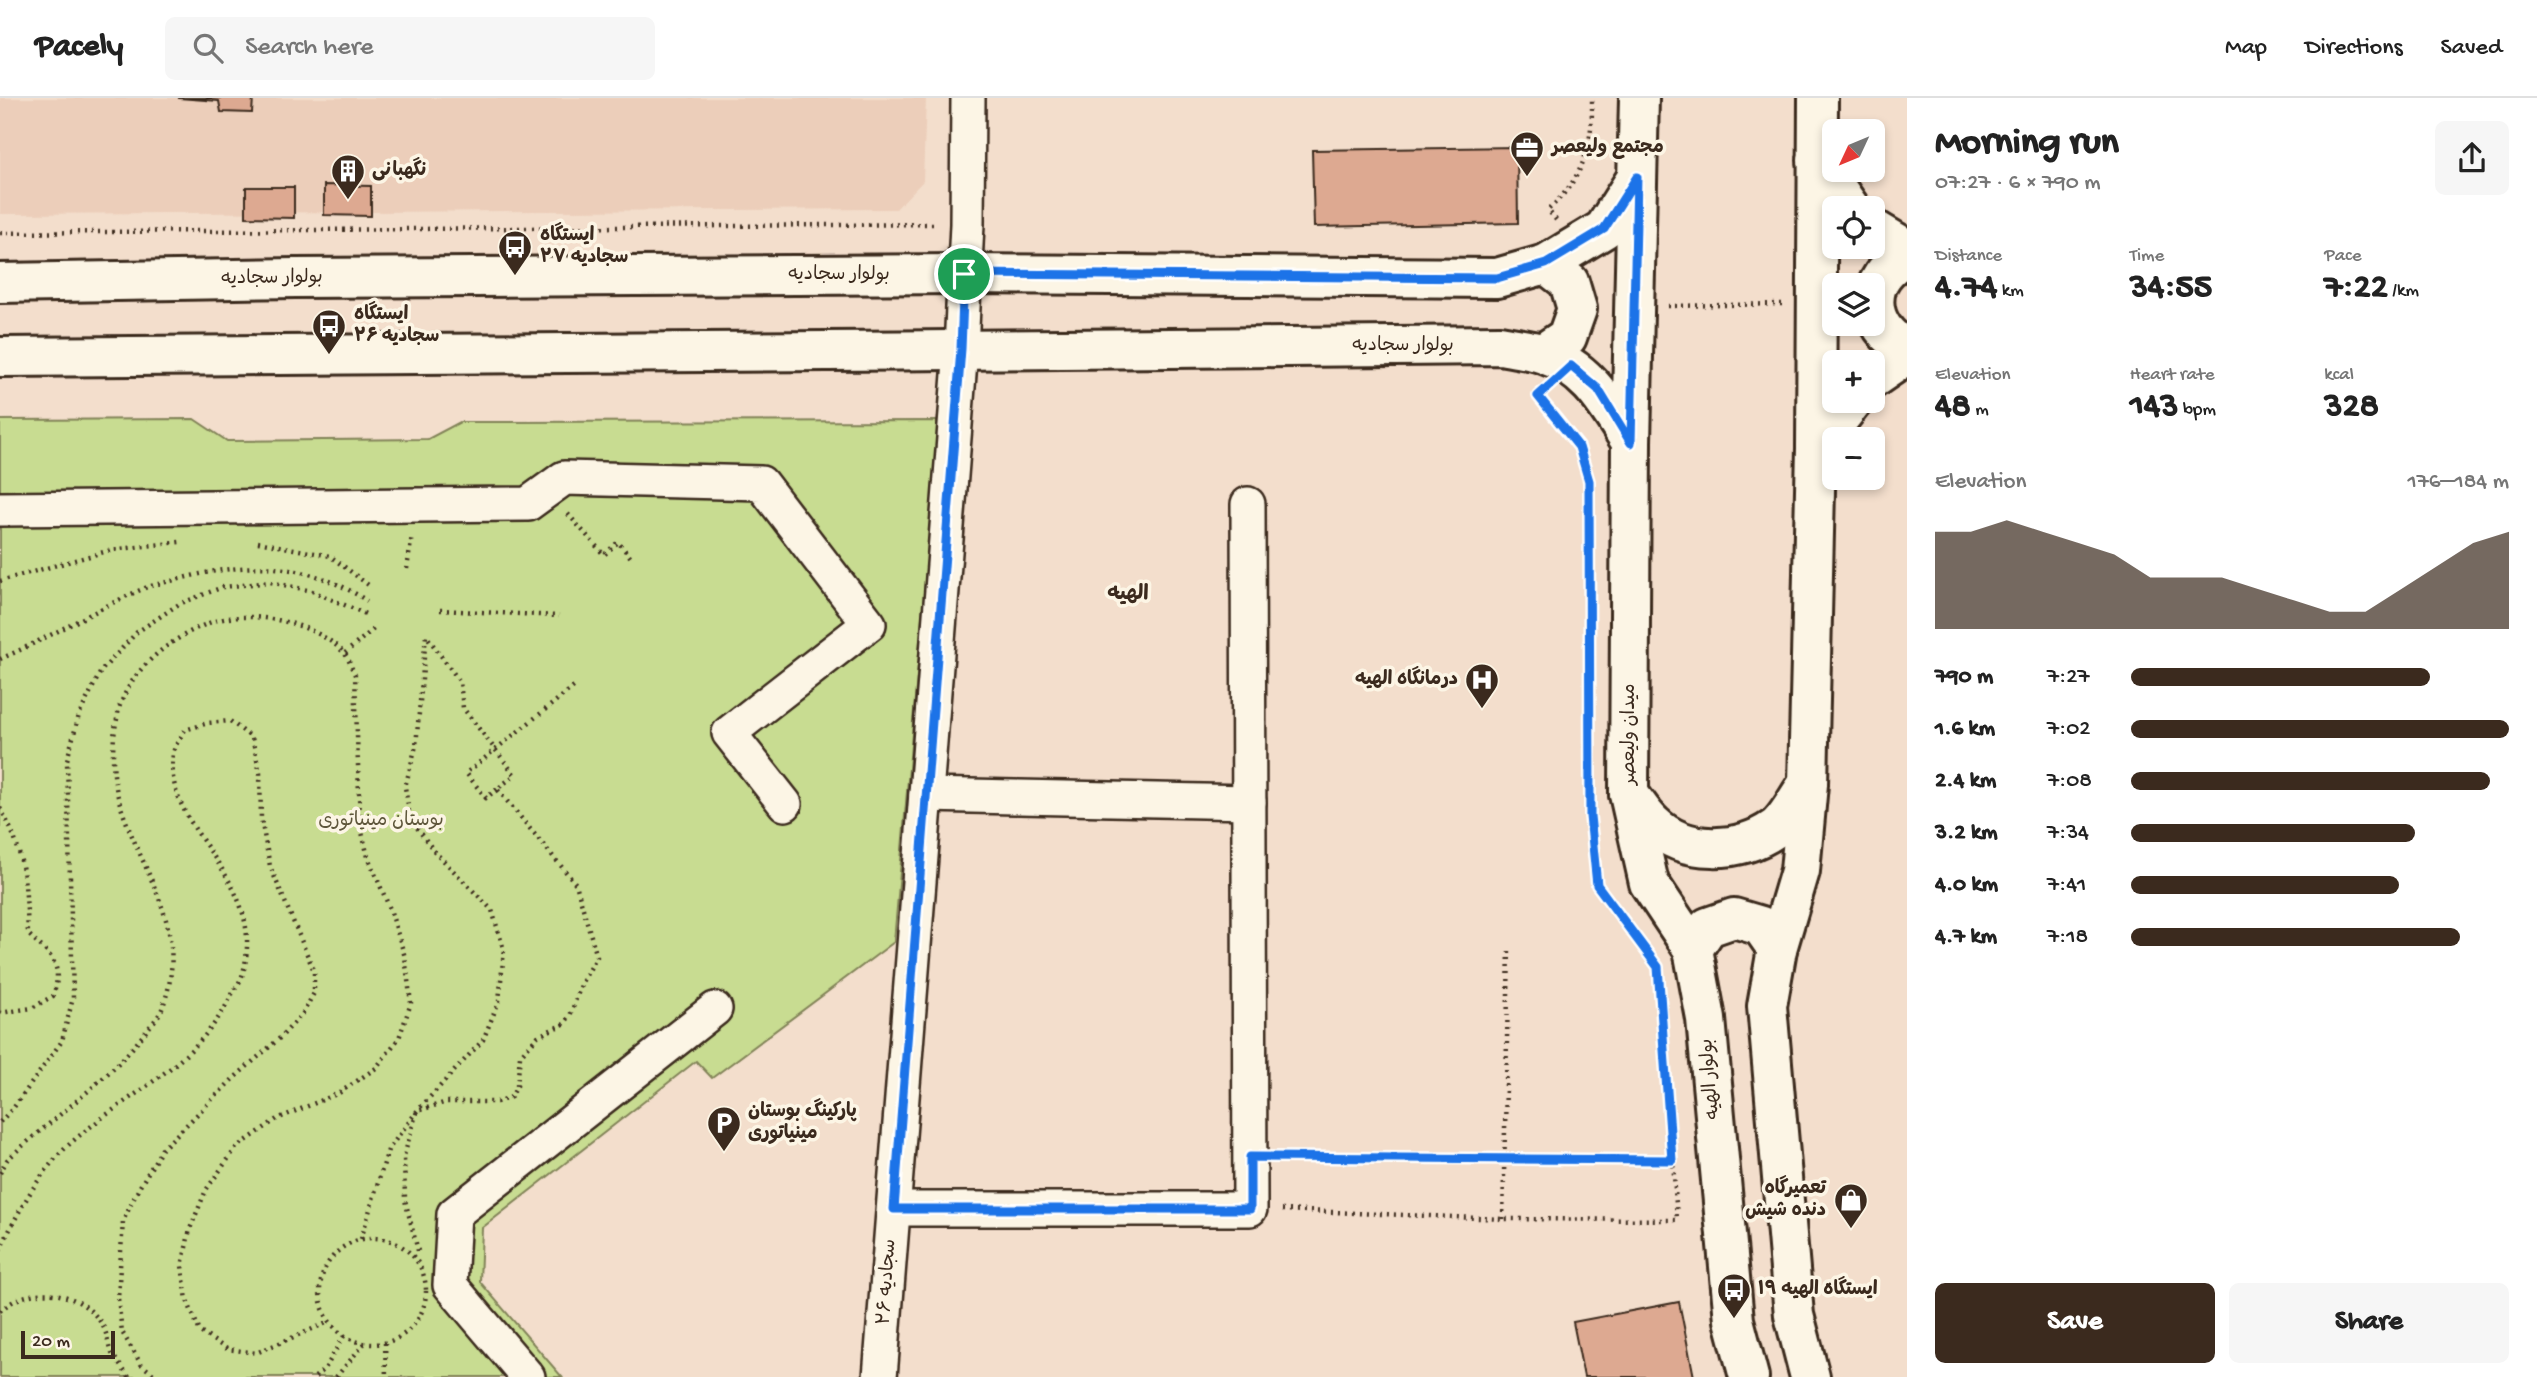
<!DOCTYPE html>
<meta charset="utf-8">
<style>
:root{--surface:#fff;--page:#f6f6f6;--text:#222;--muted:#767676;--line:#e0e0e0;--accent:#3b2a1e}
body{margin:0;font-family:"Gochi Hand","Playpen Sans Arabic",sans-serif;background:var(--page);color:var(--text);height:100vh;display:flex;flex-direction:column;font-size:26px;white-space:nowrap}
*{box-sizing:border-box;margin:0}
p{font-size:23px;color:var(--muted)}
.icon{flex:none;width:38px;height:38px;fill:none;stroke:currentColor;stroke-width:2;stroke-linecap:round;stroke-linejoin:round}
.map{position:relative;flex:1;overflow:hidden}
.details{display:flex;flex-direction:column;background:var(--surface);width:630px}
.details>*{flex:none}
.needle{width:46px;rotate:226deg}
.tools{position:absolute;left:1822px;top:21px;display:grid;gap:14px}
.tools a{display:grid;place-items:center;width:63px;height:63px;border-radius:10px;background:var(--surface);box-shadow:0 4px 10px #0003;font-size:35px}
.scale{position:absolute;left:21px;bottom:18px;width:94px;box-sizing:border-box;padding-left:7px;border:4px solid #3b2a1e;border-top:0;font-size:19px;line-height:24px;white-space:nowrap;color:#3b2a1e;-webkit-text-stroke:5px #fcf5e5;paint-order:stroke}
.pin{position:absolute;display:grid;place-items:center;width:60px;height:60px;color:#fff;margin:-30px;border:4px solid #fff;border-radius:50%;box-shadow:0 2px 7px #0007}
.round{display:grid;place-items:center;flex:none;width:74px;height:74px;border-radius:10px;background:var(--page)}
.overview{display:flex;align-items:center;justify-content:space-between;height:119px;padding:0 28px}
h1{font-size:38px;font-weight:700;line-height:52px}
.metrics{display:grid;grid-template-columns:repeat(3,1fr);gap:10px;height:119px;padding:7px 28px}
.metrics div{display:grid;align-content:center}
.metrics b{font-size:35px;font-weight:700}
.metrics small{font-size:19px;font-weight:400}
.metrics p{font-size:19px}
.chart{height:196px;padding:14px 28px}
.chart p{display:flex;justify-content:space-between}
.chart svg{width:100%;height:126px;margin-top:7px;fill:var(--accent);opacity:.7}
.primary-button{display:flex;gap:14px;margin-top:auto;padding:14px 28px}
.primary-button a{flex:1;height:80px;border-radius:10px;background:var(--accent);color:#fff;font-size:28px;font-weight:700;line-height:80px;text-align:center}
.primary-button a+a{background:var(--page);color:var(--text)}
ul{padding:0 28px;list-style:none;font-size:23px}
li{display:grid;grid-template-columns:112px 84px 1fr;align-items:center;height:52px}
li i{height:18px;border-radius:9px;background:var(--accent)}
header{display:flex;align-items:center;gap:42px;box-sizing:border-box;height:98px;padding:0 35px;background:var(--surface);border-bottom:2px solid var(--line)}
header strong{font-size:33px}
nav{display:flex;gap:38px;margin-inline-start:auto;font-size:24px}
.search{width:490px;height:63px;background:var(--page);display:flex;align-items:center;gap:18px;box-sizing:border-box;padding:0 24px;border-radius:10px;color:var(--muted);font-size:26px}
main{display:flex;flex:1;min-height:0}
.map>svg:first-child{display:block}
.built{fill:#ecceba}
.green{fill:#c8dc91;stroke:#828358;stroke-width:2}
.building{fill:#dda991;stroke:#3b2a1e;stroke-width:2}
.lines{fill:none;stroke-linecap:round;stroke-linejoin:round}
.street-casing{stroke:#3b2a1e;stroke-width:38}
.secondary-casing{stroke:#3b2a1e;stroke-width:44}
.path{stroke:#3b2a1e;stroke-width:4.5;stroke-dasharray:2 5;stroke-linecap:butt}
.street{stroke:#fcf5e5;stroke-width:33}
.secondary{stroke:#fcf5e5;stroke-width:38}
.route-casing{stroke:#fff;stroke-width:14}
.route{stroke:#1a73e8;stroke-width:9}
.labels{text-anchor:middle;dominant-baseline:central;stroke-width:7;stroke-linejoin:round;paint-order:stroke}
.poi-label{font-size:19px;font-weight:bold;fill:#3b2a1e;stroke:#fcf5e5;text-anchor:start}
.street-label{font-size:19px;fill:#3b2a1e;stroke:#fcf5e5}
.park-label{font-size:19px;fill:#5e563b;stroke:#fcf5e5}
.neighbourhood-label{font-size:21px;font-weight:bold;fill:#3b2a1e;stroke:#fcf5e5}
</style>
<header>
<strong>Pacely</strong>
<div class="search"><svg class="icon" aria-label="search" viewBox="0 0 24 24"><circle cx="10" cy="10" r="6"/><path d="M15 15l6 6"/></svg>Search here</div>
<nav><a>Map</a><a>Directions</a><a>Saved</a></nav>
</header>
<main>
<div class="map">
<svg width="1907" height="1279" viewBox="0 0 1907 1279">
<rect width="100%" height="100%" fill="#f3decc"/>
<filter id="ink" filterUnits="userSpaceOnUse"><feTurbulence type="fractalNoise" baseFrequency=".0143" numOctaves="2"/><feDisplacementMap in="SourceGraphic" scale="14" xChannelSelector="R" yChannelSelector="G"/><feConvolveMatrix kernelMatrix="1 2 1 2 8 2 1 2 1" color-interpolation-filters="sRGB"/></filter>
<g filter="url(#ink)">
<polygon class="built" points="0,0 926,0 923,83 896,111 0,116"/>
<polygon class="green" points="194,321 227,343 428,341 460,324 939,323 894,844 712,980 696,963 482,1130 480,1184 562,1279 0,1279 0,322"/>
<g class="building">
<polygon points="178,0 253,0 252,15 221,14 219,3"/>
<polygon points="1517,49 1518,125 1314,129 1312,52"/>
<polygon points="324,87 371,88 371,118 324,117"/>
<polygon points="246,89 294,89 294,120 246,119"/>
<polygon points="1679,1204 1694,1279 1584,1279 1573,1224"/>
</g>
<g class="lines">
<g class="street-casing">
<g id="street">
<polyline points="0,411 528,406 564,380 761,385 869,526 729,635 785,706"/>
<polyline points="926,697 1249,704"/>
<polyline points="894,1111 1250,1111 1248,406"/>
<polyline points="528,1279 450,1187 454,1116 715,911"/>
<polyline points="880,1279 961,251 967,126 968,0"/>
</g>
</g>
<g class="secondary-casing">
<g id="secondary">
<polyline points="1639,0 1631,344 1629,696 1649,785 1693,851 1706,921 1734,1222 1749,1279"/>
<polyline points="1817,62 1850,110"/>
<polyline points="1872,130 1907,151"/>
<path d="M1907,159C1863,177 1864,230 1907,250"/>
<polyline points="0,185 295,180 964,176 1497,180 1546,166 1604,131 1637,79"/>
<polyline points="1543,255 1567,239 1577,211 1569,184 1546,166"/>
<path d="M0,259C500,259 1000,250 1500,247C1514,250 1530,251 1544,256C1589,271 1607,307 1631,344"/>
<polyline points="1872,281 1907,257"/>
<polyline points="1816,350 1853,303"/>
<path d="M1629,696C1637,706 1644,718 1653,726C1685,757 1739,755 1774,731C1787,722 1797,700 1807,687"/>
<polyline points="1693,851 1708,829 1734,820 1761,828 1777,851"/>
<polyline points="1810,1279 1794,1217 1767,908 1777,851 1800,773 1808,686 1816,350 1818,0"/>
</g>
</g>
<g class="path">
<path d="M1556,122L1548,112C1584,79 1593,48 1592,0"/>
<polyline points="0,135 935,126"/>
<polyline points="1668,208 1782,206"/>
<polyline points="568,416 604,457 618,444 632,461"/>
<polyline points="258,444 330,458 371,489"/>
<polyline points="407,471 412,437"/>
<polyline points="0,483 111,452 180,444"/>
<polyline points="440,512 559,518"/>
<polyline points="345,555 375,530"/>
<path d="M0,561C49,540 96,511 145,490C158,485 173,483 187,479C252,463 309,464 367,503"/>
<polyline points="497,691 486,700 466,675 576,587"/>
<path d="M0,710C25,752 26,789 28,836C51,858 64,865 53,898L32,910L0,915"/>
<polyline points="0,1024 14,1009 62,943 73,900 67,662 79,617 101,573 137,534 179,506 223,489 270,484 312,493 368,517"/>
<polyline points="1282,1059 1673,1062 1658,869 1597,787 1589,718 1589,383 1579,349 1538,298 1544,293"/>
<path d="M0,1075L7,1062C53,1019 109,983 147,932C152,926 159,918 162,911C192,833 144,779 121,709C112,682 111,653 116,625C118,619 118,611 121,605C135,567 172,540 209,525C248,510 315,524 343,554C349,559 351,570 355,577L360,726L368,759L390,811L405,859L411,905L399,940L376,970L339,995L277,1021L236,1050L206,1092L190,1131L182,1168L187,1202L200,1234L227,1251L256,1255L329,1224"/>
<polyline points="1282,1112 1503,1121 1677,1122 1673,1062"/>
<polyline points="1503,1121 1509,851"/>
<circle cx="373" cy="1193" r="53"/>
<polyline points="361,1141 388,1052 417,1013 483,942 499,903 504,852 492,812 434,753 410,720 405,689 416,648 426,537"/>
<path d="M0,1152C19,1112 39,1073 73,1043C127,996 198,966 231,898C235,891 241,883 243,875C269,777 162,735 173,656C174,648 181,639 185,632L208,625L230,623L252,640L260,675L261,721L270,768L314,873V895L303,915L281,939L234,980L162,1051L139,1090L123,1123L118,1200L122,1234L141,1266L157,1279"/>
<polyline points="418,1153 405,1102 404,1058 417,1013 447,1004 497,1004 511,999 517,988 520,958 538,938 564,926 570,918 582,884 597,859 576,786 497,691 515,677 463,610 460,584 426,537"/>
<path d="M0,1213C31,1184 84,1192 104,1230C107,1237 108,1245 110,1252C115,1261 123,1271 129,1279"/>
<polyline points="385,1245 386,1279"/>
<polyline points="315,1279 325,1271 344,1238"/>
<polyline points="336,1279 364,1246"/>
</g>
<use href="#street" class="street"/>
<use href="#secondary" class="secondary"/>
</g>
</g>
<g class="lines" filter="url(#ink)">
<g class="route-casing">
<polygon id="route" points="1637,79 1631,345 1598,291 1571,268 1538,298 1579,349 1589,383 1590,718 1597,787 1658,869 1672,1062 1250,1059 1250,1111 894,1111 961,251 964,176 1497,180 1546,166 1604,131"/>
</g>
<use href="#route" class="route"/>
</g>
<defs>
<g id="office-pin" transform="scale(1.75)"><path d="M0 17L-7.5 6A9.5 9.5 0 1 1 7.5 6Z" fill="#3b2a1e" stroke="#fcf5e5"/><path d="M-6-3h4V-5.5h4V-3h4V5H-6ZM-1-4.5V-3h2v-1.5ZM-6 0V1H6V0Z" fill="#fff"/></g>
<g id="building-pin" transform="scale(1.75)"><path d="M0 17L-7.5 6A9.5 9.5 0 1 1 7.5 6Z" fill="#3b2a1e" stroke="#fcf5e5"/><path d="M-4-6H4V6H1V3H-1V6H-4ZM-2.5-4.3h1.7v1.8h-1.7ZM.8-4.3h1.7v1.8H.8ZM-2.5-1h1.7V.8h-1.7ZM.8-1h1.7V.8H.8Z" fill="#fff"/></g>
<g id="bus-pin" transform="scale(1.75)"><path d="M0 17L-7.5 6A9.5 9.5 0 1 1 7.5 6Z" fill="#3b2a1e" stroke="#fcf5e5"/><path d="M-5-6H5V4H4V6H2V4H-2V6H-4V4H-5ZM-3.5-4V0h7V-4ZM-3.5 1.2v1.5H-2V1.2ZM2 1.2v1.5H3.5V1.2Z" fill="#fff"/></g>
<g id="hospital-pin" transform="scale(1.75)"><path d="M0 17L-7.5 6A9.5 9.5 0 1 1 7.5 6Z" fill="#3b2a1e" stroke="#fcf5e5"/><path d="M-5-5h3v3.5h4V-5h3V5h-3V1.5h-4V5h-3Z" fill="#fff"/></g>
<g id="parking-pin" transform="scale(1.75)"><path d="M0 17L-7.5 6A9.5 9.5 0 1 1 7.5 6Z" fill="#3b2a1e" stroke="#fcf5e5"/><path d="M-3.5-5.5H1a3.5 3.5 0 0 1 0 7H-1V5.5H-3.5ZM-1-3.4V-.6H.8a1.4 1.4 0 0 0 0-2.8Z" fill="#fff"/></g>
<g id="shop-pin" transform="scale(1.75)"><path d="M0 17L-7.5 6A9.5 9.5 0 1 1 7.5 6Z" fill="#3b2a1e" stroke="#fcf5e5"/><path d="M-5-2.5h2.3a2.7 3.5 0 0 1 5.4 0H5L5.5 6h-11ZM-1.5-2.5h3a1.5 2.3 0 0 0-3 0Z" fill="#fff"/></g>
</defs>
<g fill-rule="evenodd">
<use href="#office-pin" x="1527" y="50"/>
<use href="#building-pin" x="348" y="73"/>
<use href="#bus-pin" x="515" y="149"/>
<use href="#bus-pin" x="329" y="228"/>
<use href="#hospital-pin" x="1482" y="582"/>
<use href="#parking-pin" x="724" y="1025"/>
<use href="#shop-pin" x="1851" y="1102"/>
<use href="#bus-pin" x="1734" y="1192"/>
</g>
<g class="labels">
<g class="poi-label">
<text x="1552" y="50">مجتمع ولیعصر</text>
<text x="372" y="73">نگهبانی</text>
<text x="540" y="138">ایستگاه<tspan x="540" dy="22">سجادیه ۲۷</tspan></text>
<text x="354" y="217">ایستگاه<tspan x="354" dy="22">سجادیه ۲۶</tspan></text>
<text x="1458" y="582" text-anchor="end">درمانگاه الهیه</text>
<text x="748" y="1014">پارکینگ بوستان<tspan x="748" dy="22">مینیاتوری</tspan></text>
<text x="1826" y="1091" text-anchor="end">تعمیرگاه<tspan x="1826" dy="22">دنده شیش</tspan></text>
<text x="1758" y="1192">ایستگاه الهیه ۱۹</text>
</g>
<g class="street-label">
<text x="839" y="177">بولوار سجادیه</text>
<text transform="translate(272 181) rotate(-1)">بولوار سجادیه</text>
<text x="1403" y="248">بولوار سجادیه</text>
<text transform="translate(1630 636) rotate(-90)">میدان ولیعصر</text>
<text transform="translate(1711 981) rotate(-95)">بولوار الهیه</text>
<text transform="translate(888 1184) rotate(-86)">سجادیه ۲۶</text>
</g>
<g class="park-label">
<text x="381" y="723">بوستان مینیاتوری</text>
</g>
<g class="neighbourhood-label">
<text x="1128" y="497">الهیه</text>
</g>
</g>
</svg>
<div class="tools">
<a><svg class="needle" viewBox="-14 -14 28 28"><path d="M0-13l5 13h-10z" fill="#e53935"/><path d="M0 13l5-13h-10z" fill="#767676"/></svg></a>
<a><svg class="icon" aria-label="locate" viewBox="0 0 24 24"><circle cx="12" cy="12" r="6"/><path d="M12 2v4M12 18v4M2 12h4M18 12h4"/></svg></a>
<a><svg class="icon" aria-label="layers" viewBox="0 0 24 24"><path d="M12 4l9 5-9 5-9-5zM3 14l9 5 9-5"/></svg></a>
<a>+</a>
<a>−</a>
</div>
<div class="scale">20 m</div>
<div class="pin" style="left:964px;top:176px;background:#1e9e55"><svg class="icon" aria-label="arrive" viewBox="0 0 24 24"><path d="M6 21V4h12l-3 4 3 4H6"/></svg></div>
</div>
<section class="details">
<div class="overview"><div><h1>Morning run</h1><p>07:27 · 6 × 790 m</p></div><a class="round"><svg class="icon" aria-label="share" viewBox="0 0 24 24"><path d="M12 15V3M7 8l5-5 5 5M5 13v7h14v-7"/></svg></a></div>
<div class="metrics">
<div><p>Distance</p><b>4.74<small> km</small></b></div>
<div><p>Time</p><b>34:55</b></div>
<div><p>Pace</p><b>7:22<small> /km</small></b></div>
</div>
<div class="metrics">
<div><p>Elevation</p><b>48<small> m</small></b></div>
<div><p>Heart rate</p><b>143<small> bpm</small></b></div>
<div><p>kcal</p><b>328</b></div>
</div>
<div class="chart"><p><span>Elevation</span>176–184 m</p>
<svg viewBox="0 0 160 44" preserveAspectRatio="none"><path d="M0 44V10L10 10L20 6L30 10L40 14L50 18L60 26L70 26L80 26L90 30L100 34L110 38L120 38L130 30L140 22L150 14L160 10V44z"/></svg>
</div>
<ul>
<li><b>790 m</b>7:27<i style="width:79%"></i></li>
<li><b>1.6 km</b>7:02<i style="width:100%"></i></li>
<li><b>2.4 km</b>7:08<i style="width:95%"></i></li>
<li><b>3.2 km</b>7:34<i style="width:75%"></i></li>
<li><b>4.0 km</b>7:41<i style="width:71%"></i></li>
<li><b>4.7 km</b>7:18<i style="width:87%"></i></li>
</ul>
<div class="primary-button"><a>Save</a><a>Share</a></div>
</section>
</main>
